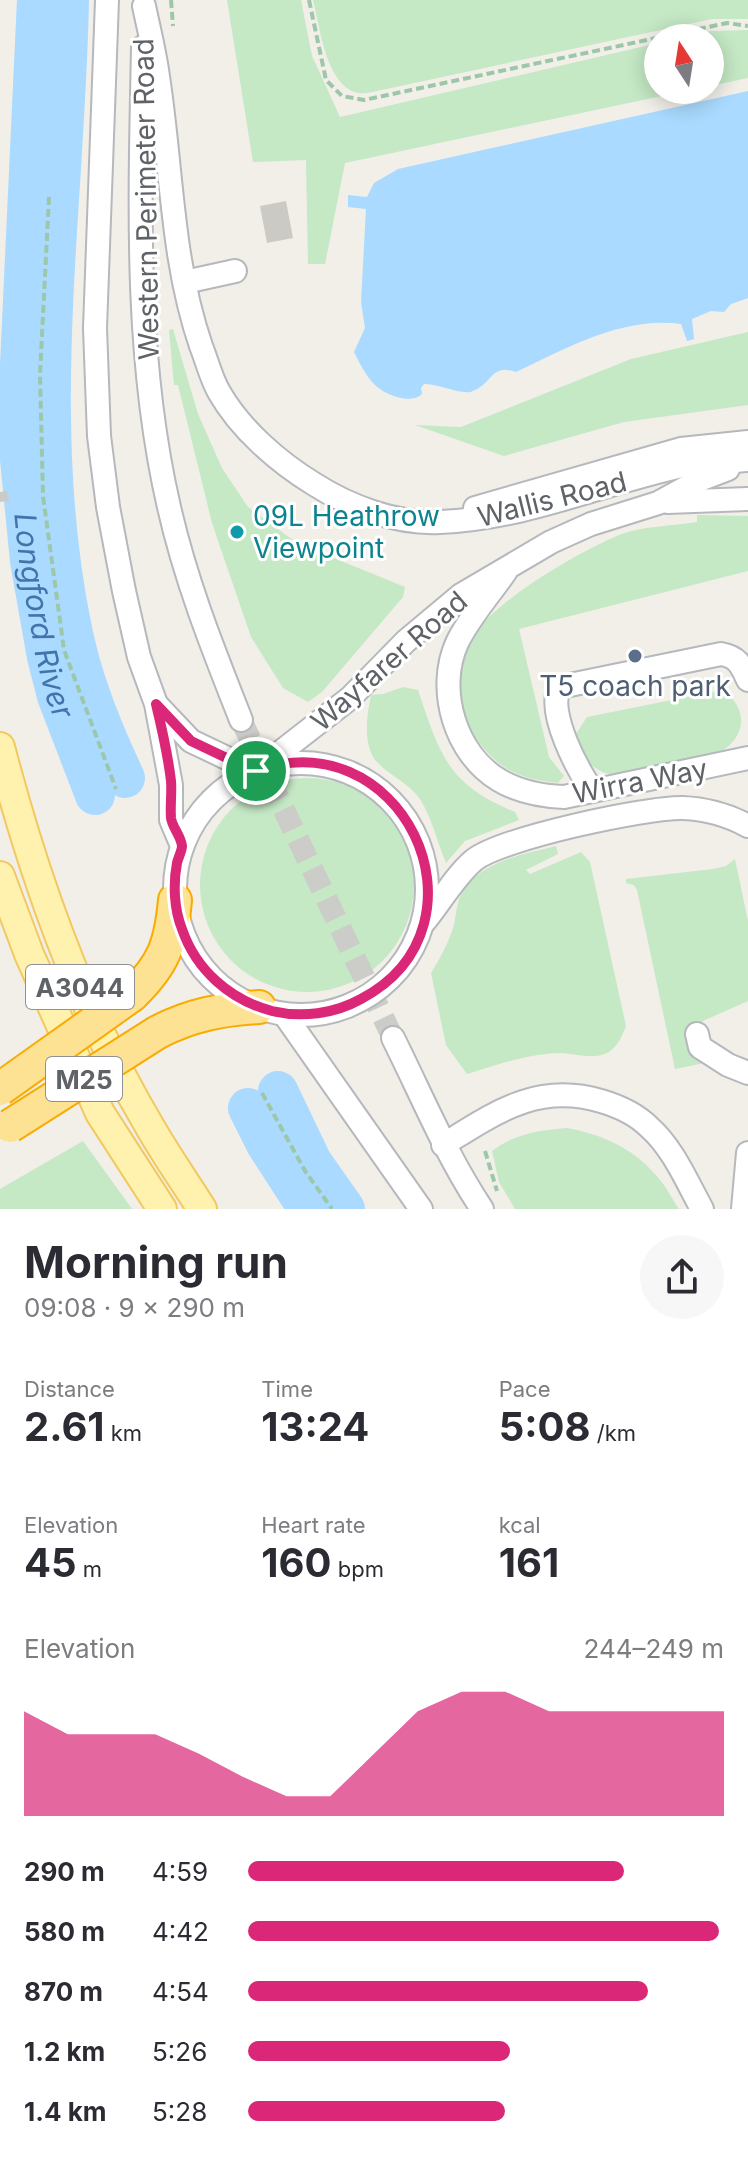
<!DOCTYPE html>
<meta charset="utf-8">
<style>
:root{--surface:#fff;--page:#f7f7f7;--text:#2b2b33;--muted:#7c7c81;--accent:#db2777}
body{margin:0;font-family:Inter,sans-serif;background:var(--page);color:var(--text);height:100vh;display:flex;flex-direction:column;font-size:30px;white-space:nowrap}
*{box-sizing:border-box;margin:0}
p{font-size:26px;color:var(--muted)}
.icon{flex:none;width:44px;height:44px;fill:none;stroke:currentColor;stroke-width:2;stroke-linecap:round;stroke-linejoin:round}
.map{position:relative;height:1209px;overflow:hidden}
.panel{display:flex;flex-direction:column;background:var(--surface);flex:1}
.panel>*{flex:none}
.needle{width:52px;rotate:348deg}
.buttons{position:absolute;left:644px;top:24px;display:grid;gap:16px}
.buttons a{display:grid;place-items:center;width:80px;height:80px;border-radius:50%;background:var(--surface);box-shadow:0 4px 20px #0003;font-size:40px}
.pin{position:absolute;display:grid;place-items:center;width:68px;height:68px;color:#fff;margin:-34px;border:4px solid #fff;border-radius:50%;box-shadow:0 2px 8px #0007}
.round{display:grid;place-items:center;flex:none;width:84px;height:84px;border-radius:42px;background:var(--page)}
.summary{display:flex;align-items:center;justify-content:space-between;height:136px;padding:0 24px}
h1{font-size:44px;font-weight:700;line-height:60px}
.metrics{display:grid;grid-template-columns:repeat(3,1fr);gap:12px;height:136px;padding:8px 24px}
.metrics div{display:grid;align-content:center}
.metrics b{font-size:40px;font-weight:700}
.metrics small{font-size:22px;font-weight:400}
.metrics p{font-size:22px}
.chart{height:224px;padding:16px 24px}
.chart p{display:flex;justify-content:space-between}
.chart svg{width:100%;height:144px;margin-top:8px;fill:var(--accent);opacity:.7}
ul{padding:0 24px;list-style:none;font-size:26px}
li{display:grid;grid-template-columns:128px 96px 1fr;align-items:center;height:60px}
li i{height:20px;border-radius:10px;background:var(--accent)}
.map>svg:first-child{display:block}
.green{fill:#c5e8c5}
.water{fill:#aadaff}
.lines{fill:none;stroke-linecap:round;stroke-linejoin:round}
.river{stroke:#aadaff;stroke-width:40}
.building{fill:#cccac5}
.minor-tunnel{stroke:#ccccc8;stroke-width:22;stroke-dasharray:22 11;stroke-linecap:butt}
.minor-casing{stroke:#b5b8bc;stroke-width:26}
.major-casing{stroke:#f2c960;stroke-width:32}
.highway-casing{stroke:#f9ab00;stroke-width:36}
.path{stroke:#9cc7a9;stroke-width:4;stroke-dasharray:8 4;stroke-linecap:butt}
.minor{stroke:#fff;stroke-width:22}
.major{stroke:#fff2af;stroke-width:28}
.highway{stroke:#fde293;stroke-width:32}
.highway-bridge-casing{stroke:#f9ab00;stroke-width:36;stroke-linecap:butt}
.highway-bridge{stroke:#fde293;stroke-width:32}
.route-casing{stroke:#fff;stroke-width:16}
.route{stroke:#db2777;stroke-width:10}
.culture-dot{fill:#0f9aa8;stroke:#fff;stroke-width:3}
.service-dot{fill:#5c6f8a;stroke:#fff;stroke-width:3}
.labels{text-anchor:middle;dominant-baseline:central;stroke-width:6;stroke-linejoin:round;paint-order:stroke}
.shield{fill:#fff;stroke:#8f9295;stroke-width:2}
.shield-label{font-size:26px;font-weight:bold;fill:#5f6368}
.street-label{font-size:28px;fill:#5f6368;stroke:#fff}
.culture-label{font-size:28px;fill:#0d838f;stroke:#fff;text-anchor:start}
.service-label{font-size:28px;fill:#4e5e75;stroke:#fff}
.water-label{font-size:30px;font-style:italic;fill:#4174aa;stroke:#fff}
</style>
<div class="map">
<svg width="748" height="1209" viewBox="0 0 748 1209">
<rect width="100%" height="100%" fill="#f1efe8"/>
<g class="green">
<polygon points="227,0 301,0 312,56 340,117 658,43 658,90 690,90 345,163 325,264 308,264 306,160 253,162"/>
<path d="M313,0H748V19H712L377,91C372,92 364,94 358,93C326,86 320,27 313,0Z"/>
<polygon points="748,30 748,78 710,86 710,38 680,38 711,31"/>
<polygon points="173,329 198,414 222,468 248,507 297,543 405,587 403,597 322,692 308,702 283,688 251,637 212,523 178,385 174,385 169,330"/>
<polygon points="748,332 748,405 624,422 504,456 415,425 461,427 631,359"/>
<path d="M697,515L748,516V571L519,629L549,757L564,776L558,783C517,779 496,768 473,734C454,705 456,663 474,635C497,599 579,552 619,535C641,526 673,526 697,522Z"/>
<path d="M403,687L418,690C440,755 447,784 515,812L519,820L465,841L446,863C437,842 433,820 420,799C409,783 390,776 377,762C362,745 367,715 371,695L383,694Z"/>
<path d="M722,690C748,707 748,736 719,753C709,758 627,776 616,775C611,775 607,773 603,772C586,765 580,751 576,734L587,717Z"/>
<circle cx="307" cy="885" r="107"/>
<path d="M556,846L558,854L526,870L530,874L581,852L590,862L626,1026C622,1036 618,1046 609,1052C593,1061 576,1053 559,1053C527,1054 497,1065 467,1074L446,1045L431,973C440,958 448,944 453,928C456,919 456,906 460,897C477,861 522,855 556,846Z"/>
<polygon points="735,859 748,921 748,1001 705,1020 687,1032 687,1048 705,1063 675,1069 637,890 634,885 626,883 626,879 713,869 726,866"/>
<path d="M567,1128C600,1134 631,1147 654,1173C664,1183 671,1197 679,1209H515L499,1182L492,1151C514,1134 540,1130 567,1128Z"/>
<polygon points="83,1141 132,1209 0,1209 0,1189"/>
</g>
<path class="water" d="M748,91V298L731,304L724,312L711,311L692,319L694,339L687,341L681,324C623,316 567,348 516,372C491,363 493,383 473,391C464,396 439,384 424,384L421,388L422,394C411,405 385,395 375,385C366,376 360,364 354,352L365,328L361,302L366,209L348,207V195L367,197L374,183L398,169Z"/>
<g class="lines">
<g class="river">
<path id="s1" d="M37,0L17,429L30,561L47,657L57,696L95,795"/>
<path d="M69,0C65,208 29,417 71,624C81,678 102,729 125,778"/>
<polyline points="278,1091 312,1162 345,1209"/>
<polyline points="248,1108 266,1144 308,1209"/>
</g>
</g>
<g class="building">
<polygon points="286,201 293,238 267,243 260,206"/>
<polygon points="7,491 9,501 0,502 0,492"/>
</g>
<g class="lines">
<polyline class="minor-tunnel" points="241,720 393,1038"/>
<g class="minor-casing">
<g id="minor">
<polyline points="107,0 95,328 99,436 108,507 124,591 139,657 156,704 171,785 171,820 182,846"/>
<path d="M144,6C149,30 155,53 158,77C172,167 171,259 201,346C207,361 211,378 219,392C240,429 278,462 314,484C350,507 396,524 440,522C524,519 600,484 682,466C703,462 726,462 748,460"/>
<path d="M143,47C140,200 134,356 169,507C186,582 213,649 241,720"/>
<polyline points="185,282 235,271"/>
<polyline points="667,502 748,499"/>
<polyline points="475,508 681,449 748,442"/>
<path d="M506,571C491,593 468,619 457,643C436,689 455,754 499,780C519,792 541,796 564,797L748,758"/>
<polyline points="157,705 191,741 233,761 248,774"/>
<circle cx="301" cy="889" r="126"/>
<polyline points="264,765 350,698 406,641 461,595 551,542 591,524 658,503 702,479 728,469"/>
<path d="M593,791C578,772 547,712 559,689L565,686L721,654C738,657 741,665 748,680"/>
<path d="M424,922C441,902 454,877 474,860C502,838 647,807 683,808C706,809 728,815 748,826"/>
<polyline points="284,1014 421,1209"/>
<polyline points="697,1034 700,1047 728,1065 748,1073"/>
<path d="M393,1038C422,1096 446,1155 482,1209"/>
<path d="M443,1145C495,1113 537,1082 601,1101C618,1106 637,1115 649,1127C673,1148 687,1182 702,1209"/>
<polyline points="743,1209 748,1153"/>
</g>
</g>
<g class="major-casing">
<g id="major">
<path d="M0,747C34,878 80,1009 150,1127C166,1155 185,1182 202,1209"/>
<polyline points="0,876 29,954 100,1113 162,1209"/>
</g>
</g>
<g class="highway-casing">
<g id="highway">
<path d="M132,995C164,964 171,944 175,900"/>
<path d="M158,1032C191,1015 222,1009 259,1007"/>
</g>
</g>
<g class="path">
<polyline points="171,0 173,26"/>
<polyline points="309,0 326,80 342,96 364,100 727,23 748,26"/>
<polyline points="49,197 40,374 43,496 64,650 116,789"/>
<polyline points="262,1093 305,1171 332,1209"/>
<polyline points="485,1151 497,1191"/>
</g>
<use href="#minor" class="minor"/>
<use href="#major" class="major"/>
<use href="#highway" class="highway"/>
<g class="highway-bridge-casing">
<g id="highway-bridge">
<polyline points="0,1089 132,995"/>
<polyline points="10,1126 158,1032"/>
</g>
</g>
<use href="#highway-bridge" class="highway-bridge"/>
</g>
<g class="lines">
<g class="route-casing">
<path id="route" d="M156,704L191,741L233,761L248,774C401,711 501,925 361,999C334,1014 302,1018 272,1011C230,1000 196,970 182,929C174,909 173,884 177,863C178,858 182,851 182,846C181,836 172,827 171,818C170,806 172,793 171,781C168,755 162,729 156,704Z"/>
</g>
<use href="#route" class="route"/>
</g>
<circle class="culture-dot" cx="237" cy="532" r="8"/>
<circle class="service-dot" cx="635" cy="656" r="8"/>
<g class="labels">
<g class="shield">
<rect x="26" y="965" width="108" height="44" rx="6"/>
<rect x="46" y="1057" width="76" height="44" rx="6"/>
</g>
<g class="shield-label">
<text x="80" y="987">A3044</text>
<text x="84" y="1079">M25</text>
</g>
<g class="street-label">
<text transform="translate(146 199) rotate(-91)">Western Perimeter Road</text>
<text transform="translate(552 499) rotate(-14)">Wallis Road</text>
<text transform="translate(389 661) rotate(-41)">Wayfarer Road</text>
<text transform="translate(640 781) rotate(-11)">Wirra Way</text>
</g>
<g class="culture-label">
<text x="253" y="516">09L Heathrow<tspan x="253" dy="32">Viewpoint</tspan></text>
</g>
<g class="service-label">
<text x="635" y="686">T5 coach park</text>
</g>
<g class="water-label">
<text stroke="none"><textPath href="#s1" startOffset="618">Longford River</textPath></text>
</g>
</g>
</svg>
<div class="buttons">
<a><svg class="needle" viewBox="-14 -14 28 28"><path d="M0-13l5 13h-10z" fill="#e53935"/><path d="M0 13l5-13h-10z" fill="#7c7c81"/></svg></a>
</div>
<div class="pin" style="left:256px;top:771px;background:#1e9e55"><svg class="icon" aria-label="arrive" viewBox="0 0 24 24"><path d="M6 21V4h12l-3 4 3 4H6"/></svg></div>
</div>
<section class="panel">
<div class="summary"><div><h1>Morning run</h1><p>09:08 · 9 × 290 m</p></div><a class="round"><svg class="icon" aria-label="share" viewBox="0 0 24 24"><path d="M12 15V3M7 8l5-5 5 5M5 13v7h14v-7"/></svg></a></div>
<div class="metrics">
<div><p>Distance</p><b>2.61<small> km</small></b></div>
<div><p>Time</p><b>13:24</b></div>
<div><p>Pace</p><b>5:08<small> /km</small></b></div>
</div>
<div class="metrics">
<div><p>Elevation</p><b>45<small> m</small></b></div>
<div><p>Heart rate</p><b>160<small> bpm</small></b></div>
<div><p>kcal</p><b>161</b></div>
</div>
<div class="chart"><p><span>Elevation</span>244–249 m</p>
<svg viewBox="0 0 160 44" preserveAspectRatio="none"><path d="M0 44V12L10 19L20 19L30 19L40 25L50 32L60 38L70 38L80 25L90 12L100 6L110 6L120 12L130 12L140 12L150 12L160 12V44z"/></svg>
</div>
<ul>
<li><b>290 m</b>4:59<i style="width:79%"></i></li>
<li><b>580 m</b>4:42<i style="width:99%"></i></li>
<li><b>870 m</b>4:54<i style="width:84%"></i></li>
<li><b>1.2 km</b>5:26<i style="width:55%"></i></li>
<li><b>1.4 km</b>5:28<i style="width:54%"></i></li>
</ul>
</section>
